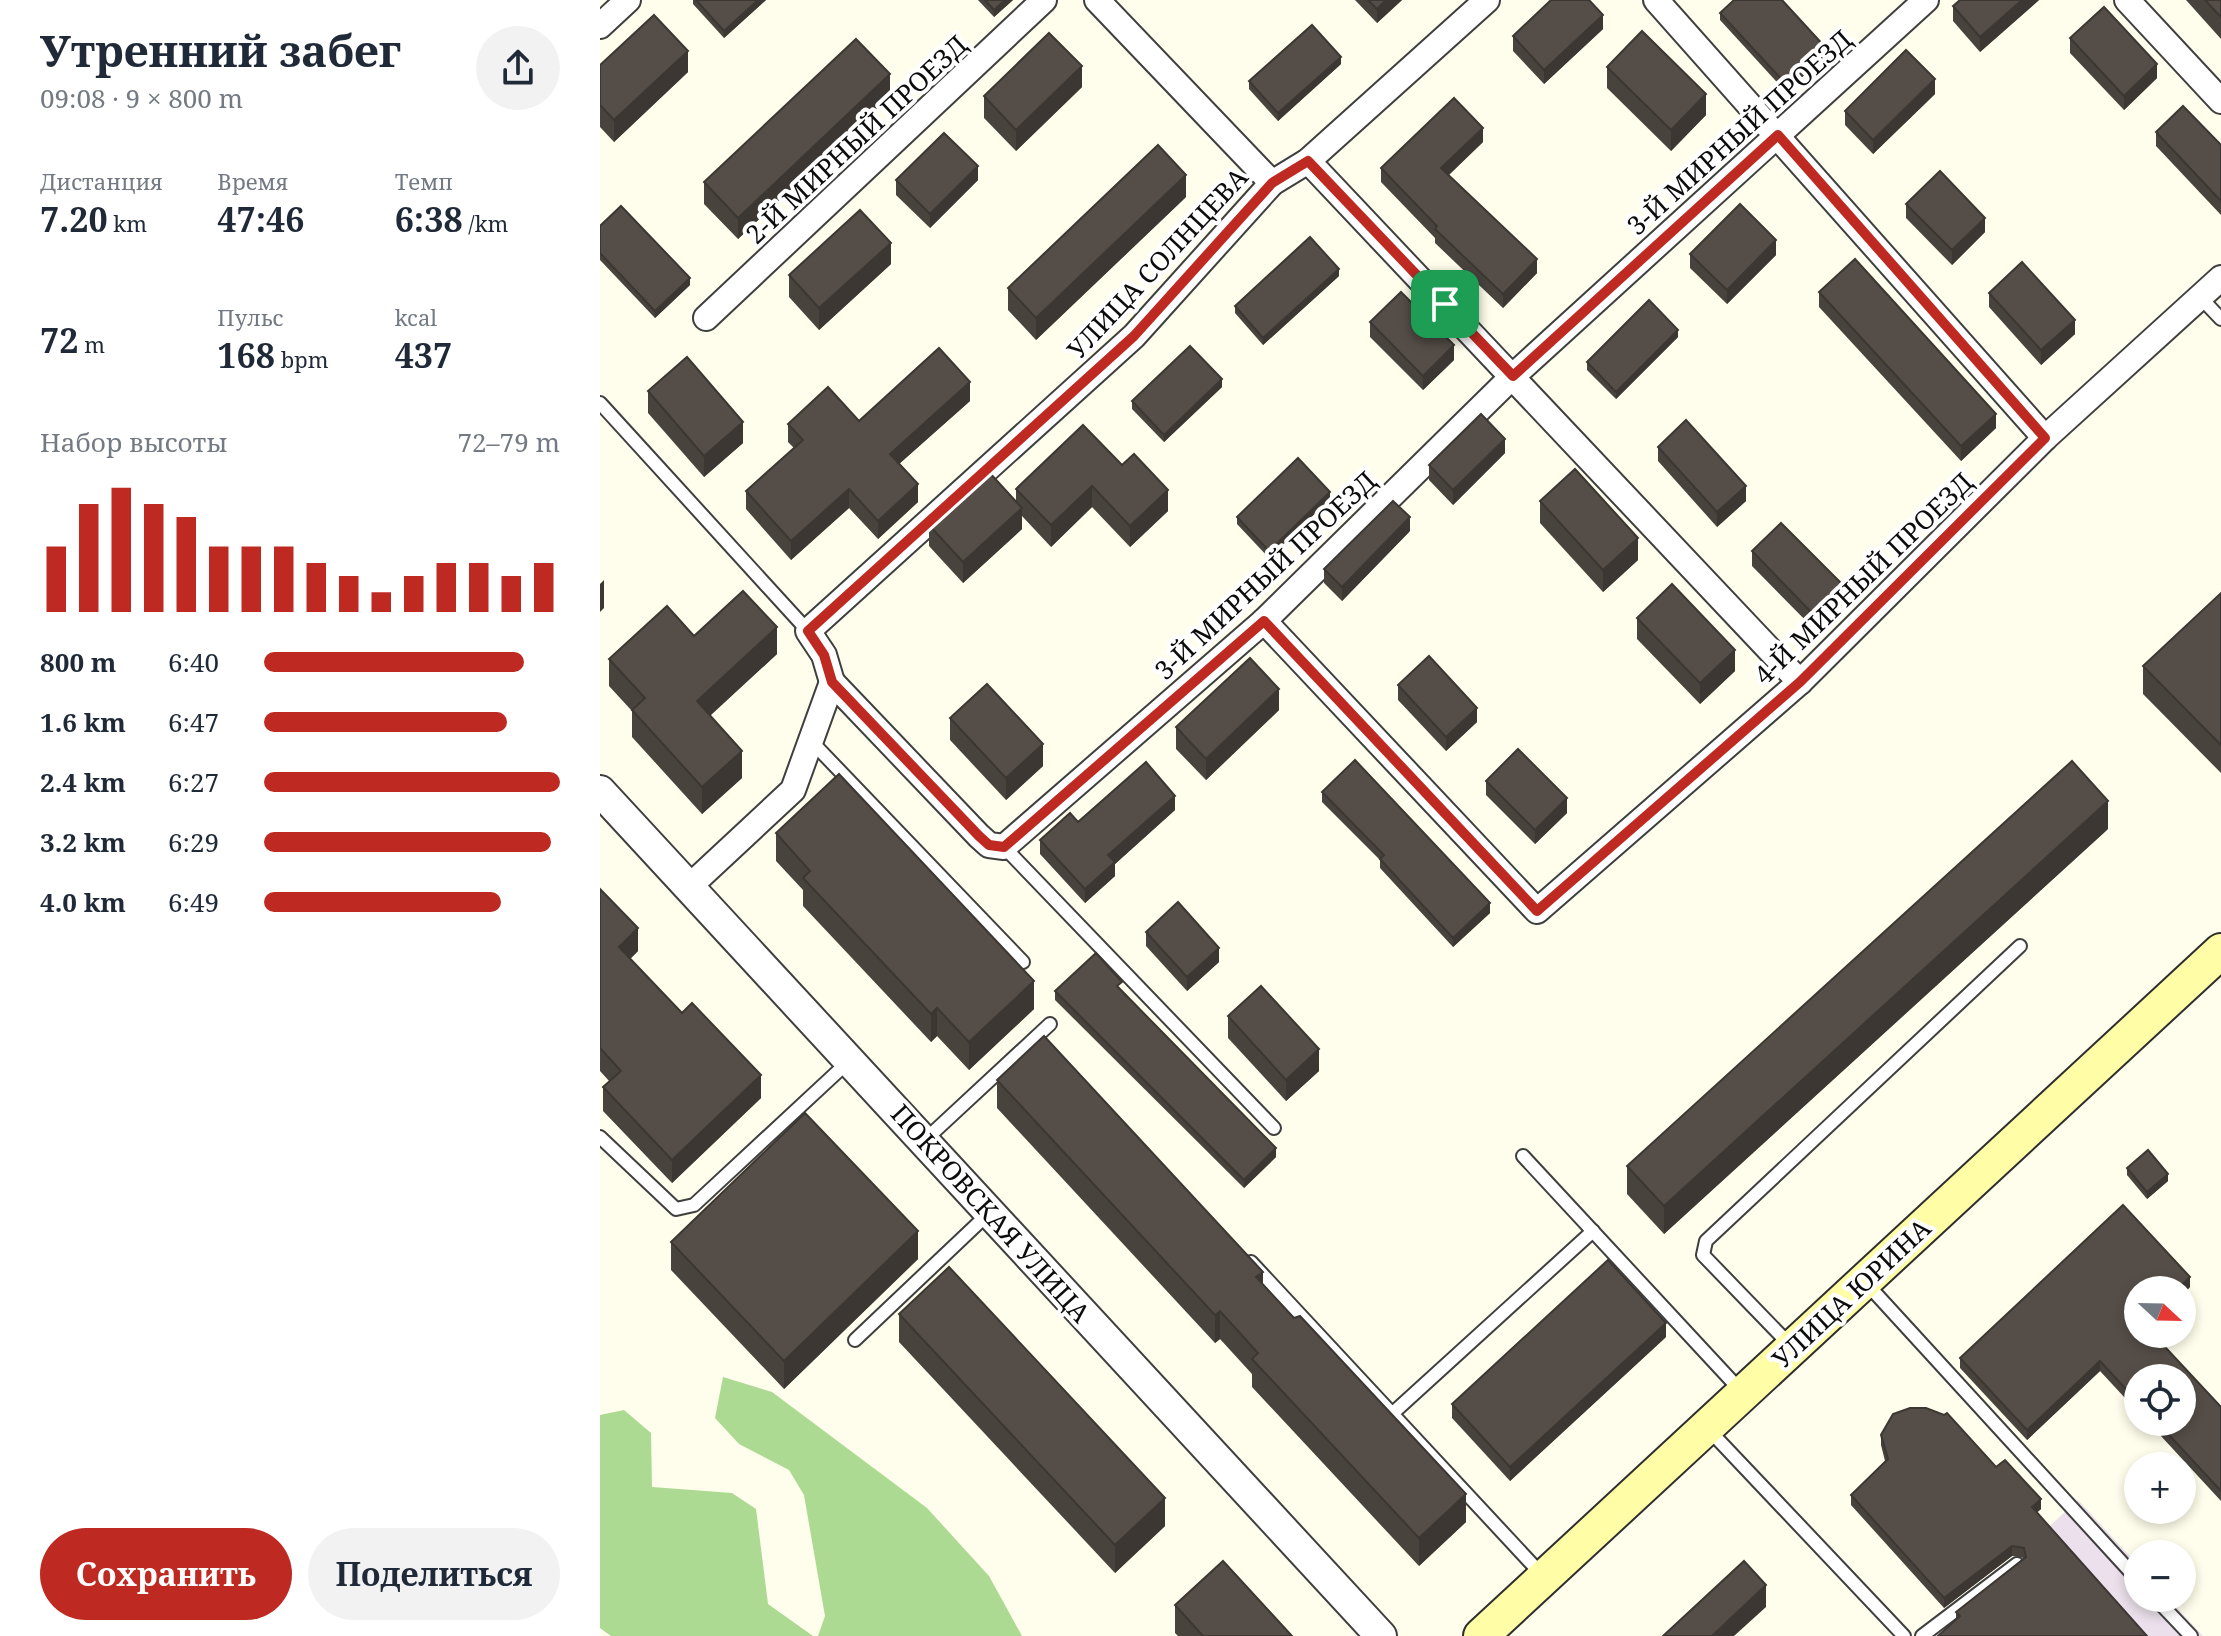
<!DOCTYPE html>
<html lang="ru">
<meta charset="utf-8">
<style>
:root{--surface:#fff;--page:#f2f2f3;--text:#1f2937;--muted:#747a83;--accent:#be2a22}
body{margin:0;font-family:"Noto Serif",serif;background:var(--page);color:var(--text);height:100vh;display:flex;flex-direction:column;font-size:30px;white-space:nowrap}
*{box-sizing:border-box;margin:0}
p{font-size:26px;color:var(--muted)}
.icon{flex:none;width:44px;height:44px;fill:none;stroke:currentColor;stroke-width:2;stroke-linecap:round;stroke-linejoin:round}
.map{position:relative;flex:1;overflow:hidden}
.sheet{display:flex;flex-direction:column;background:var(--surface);width:600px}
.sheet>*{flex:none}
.needle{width:52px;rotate:112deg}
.buttons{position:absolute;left:1524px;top:1276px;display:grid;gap:16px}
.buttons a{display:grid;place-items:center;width:72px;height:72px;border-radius:50%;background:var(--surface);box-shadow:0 4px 12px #0003;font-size:40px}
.pin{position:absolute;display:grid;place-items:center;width:68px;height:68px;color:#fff;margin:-34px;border-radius:16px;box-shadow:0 4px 12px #0006}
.round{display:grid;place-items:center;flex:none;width:84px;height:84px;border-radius:42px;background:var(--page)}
.summary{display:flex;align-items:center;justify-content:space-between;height:136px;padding:0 40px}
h1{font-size:44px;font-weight:700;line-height:60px}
.stats{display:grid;grid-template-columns:repeat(3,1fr);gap:12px;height:136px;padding:8px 40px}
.stats div{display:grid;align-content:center}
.stats b{font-size:34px;font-weight:700}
.stats small{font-size:22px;font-weight:400}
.stats p{font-size:22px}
.chart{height:224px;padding:16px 40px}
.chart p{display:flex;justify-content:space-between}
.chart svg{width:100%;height:144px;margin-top:8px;stroke:var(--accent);stroke-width:6}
.primary-button{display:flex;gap:16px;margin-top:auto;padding:16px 40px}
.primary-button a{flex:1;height:92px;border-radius:48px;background:var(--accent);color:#fff;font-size:32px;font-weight:700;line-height:92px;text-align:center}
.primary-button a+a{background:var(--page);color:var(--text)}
ul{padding:0 40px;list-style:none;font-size:26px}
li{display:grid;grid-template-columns:128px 96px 1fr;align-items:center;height:60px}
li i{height:20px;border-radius:10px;background:var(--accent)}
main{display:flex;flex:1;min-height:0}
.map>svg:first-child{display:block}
.industrial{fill:#ebe0eb}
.forest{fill:#acda93}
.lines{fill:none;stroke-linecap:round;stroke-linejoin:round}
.service-casing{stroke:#3f3f3f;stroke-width:16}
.minor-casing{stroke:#3f3f3f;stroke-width:28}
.tertiary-casing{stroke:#3f3f3f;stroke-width:34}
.secondary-casing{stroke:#2e2e2e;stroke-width:38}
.service{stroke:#fff;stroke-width:12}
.minor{stroke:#fff;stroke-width:24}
.tertiary{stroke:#fff;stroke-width:30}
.secondary{stroke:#fffea6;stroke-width:34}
.wall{fill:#49433e}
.shaded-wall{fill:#3c3732}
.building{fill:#554e48;stroke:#3c3732;stroke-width:2}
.route-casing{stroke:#fff;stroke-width:16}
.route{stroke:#be2a22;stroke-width:10}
.labels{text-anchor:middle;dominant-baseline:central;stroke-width:8;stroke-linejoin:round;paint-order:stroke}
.street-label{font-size:26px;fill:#0c0c0c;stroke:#fff}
</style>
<main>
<section class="sheet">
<div class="summary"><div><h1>Утренний забег</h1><p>09:08 · 9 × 800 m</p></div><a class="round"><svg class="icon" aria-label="share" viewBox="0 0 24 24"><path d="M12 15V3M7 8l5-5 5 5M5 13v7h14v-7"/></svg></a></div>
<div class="stats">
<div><p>Дистанция</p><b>7.20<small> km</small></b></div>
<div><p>Время</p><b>47:46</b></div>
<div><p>Темп</p><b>6:38<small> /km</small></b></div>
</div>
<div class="stats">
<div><b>72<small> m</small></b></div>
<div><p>Пульс</p><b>168<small> bpm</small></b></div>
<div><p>kcal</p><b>437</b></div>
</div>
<div class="chart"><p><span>Набор высоты</span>72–79 m</p>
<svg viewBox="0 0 160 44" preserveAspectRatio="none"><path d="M5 44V24M15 44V11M25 44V6M35 44V11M45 44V15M55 44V24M65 44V24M75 44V24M85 44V29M95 44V33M105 44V38M115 44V33M125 44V29M135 44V29M145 44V33M155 44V29"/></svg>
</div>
<ul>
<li><b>800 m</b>6:40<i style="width:88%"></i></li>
<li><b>1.6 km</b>6:47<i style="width:82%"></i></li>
<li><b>2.4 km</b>6:27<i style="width:100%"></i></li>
<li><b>3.2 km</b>6:29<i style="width:97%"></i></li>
<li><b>4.0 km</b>6:49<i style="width:80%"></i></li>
</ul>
<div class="primary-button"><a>Сохранить</a><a>Поделиться</a></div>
</section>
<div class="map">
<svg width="1621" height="1636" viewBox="0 0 1621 1636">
<rect width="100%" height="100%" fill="#fffdeb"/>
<polygon class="industrial" points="1478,1500 1538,1565 1538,1598 1568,1598 1603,1636 1330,1636"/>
<g class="forest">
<polygon points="123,1377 172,1392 327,1508 389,1576 422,1636 218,1636 225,1616 204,1495 189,1470 139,1444 115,1418"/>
<polygon points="24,1410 51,1433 52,1487 132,1493 156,1509 168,1604 213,1636 11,1636 0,1628 0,1415"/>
</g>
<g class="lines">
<g class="service-casing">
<g id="service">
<polyline points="1601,298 1621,319"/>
<polyline points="0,403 208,631"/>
<polyline points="212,742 423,962"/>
<polyline points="404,847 674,1128"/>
<polyline points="0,1137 76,1209 94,1205 248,1062"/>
<polyline points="324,1141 450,1024"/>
<polyline points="923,1156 1141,1391"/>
<polyline points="651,1262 944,1577"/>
<polyline points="1267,1284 1538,1580"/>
<polyline points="255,1340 389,1213"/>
<polyline points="1190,1345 1103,1255 1106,1241 1420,946"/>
<polyline points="793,1413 993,1231"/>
<polyline points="1109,1430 1304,1636"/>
<polyline points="1555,1598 1591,1636"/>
<polyline points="1322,1636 1417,1564"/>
</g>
</g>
<g class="minor-casing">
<g id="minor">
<polyline points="497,0 672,183"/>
<polyline points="1056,0 1445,438"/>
<polyline points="1527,0 1621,101"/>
<polyline points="0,26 28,0"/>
<polyline points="708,161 1200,682"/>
<polyline points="106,318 444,0"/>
<polyline points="664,621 937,911 1200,682 1445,438 1621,278"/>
<polyline points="232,682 224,655 208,631 534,336 672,183 708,161 887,0"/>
<polyline points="90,886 193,790 232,682 379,836 389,845 404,847 664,621 913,376 1326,0"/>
</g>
</g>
<g class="tertiary-casing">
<polyline id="tertiary" points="0,791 781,1636"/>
</g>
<g class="secondary-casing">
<polyline id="secondary" points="881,1636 1621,951"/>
</g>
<use href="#service" class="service"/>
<use href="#minor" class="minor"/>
<use href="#tertiary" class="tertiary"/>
<use href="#secondary" class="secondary"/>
</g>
<g class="wall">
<polygon points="93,0 166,0 124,38 93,4"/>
<polygon points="378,0 413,0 394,17"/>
<polygon points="755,0 802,0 777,23"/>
<polygon points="1439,0 1380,52 1353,21 1353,6"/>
<polygon points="1586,0 1621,0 1621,39"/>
<polygon points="1120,13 1226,55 1186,92 1120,20"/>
<polygon points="1003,29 944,84 913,51 913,36"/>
<polygon points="1470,38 1557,78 1524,110 1470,53"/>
<polygon points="741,64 678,121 649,89 649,81"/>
<polygon points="0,65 88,72 14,142 0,127"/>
<polygon points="1007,67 1106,115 1071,151 1007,88"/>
<polygon points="482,87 416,151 384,118 384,96"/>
<polygon points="1335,94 1273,154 1245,125 1245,111"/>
<polygon points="290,96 138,239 104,204 104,182"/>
<polygon points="1556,132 1621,145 1621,215 1556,146"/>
<polygon points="883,142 849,175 937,273 903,308 835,243 835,238 781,182 781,168"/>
<polygon points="296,180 378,180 330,228 296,195"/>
<polygon points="586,197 436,340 408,310 408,288"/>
<polygon points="1306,204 1385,232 1352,265 1306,218"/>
<polygon points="0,226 90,285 55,318 0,260"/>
<polygon points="1090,254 1176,255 1127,304 1090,268"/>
<polygon points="291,264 219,330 189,297 189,275"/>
<polygon points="739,276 663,345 635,313 635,306"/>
<polygon points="1219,292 1396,428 1361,461 1219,307"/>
<polygon points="1389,293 1475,334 1441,365 1389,307"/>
<polygon points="770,322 854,360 823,390 770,337"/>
<polygon points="1078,337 1016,399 987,370 987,362"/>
<polygon points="622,387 564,442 532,409 532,401"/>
<polygon points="48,391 143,443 104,477 48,413"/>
<polygon points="370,401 299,464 318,502 278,539 249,508 191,560 146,509 146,491 194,448 188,442 188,424 259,421"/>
<polygon points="1058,447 1146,501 1117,527 1058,461"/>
<polygon points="905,453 853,505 829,480 829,465"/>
<polygon points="522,465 568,511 530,547 492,507 451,547 422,516 422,529 363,583 329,546 329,525 416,502 416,489"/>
<polygon points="730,499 669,558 637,524 637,517"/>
<polygon points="940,501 1038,560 1003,592 940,523"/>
<polygon points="810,531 742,601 724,583 724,569"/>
<polygon points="1152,551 1245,602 1215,630 1152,566"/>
<polygon points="1621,593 1621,773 1543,694 1543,666"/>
<polygon points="1037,618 1135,671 1100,704 1037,639"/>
<polygon points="94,636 177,654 110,715 142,778 102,814 32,737 32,711 9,686 9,659"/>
<polygon points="798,685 877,722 846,751 798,700"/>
<polygon points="679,710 606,780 576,749 576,727"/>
<polygon points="350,718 443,766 406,800 350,740"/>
<polygon points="886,781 967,813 935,844 886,795"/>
<polygon points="722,792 890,913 853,947 780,868 780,860 722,802"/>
<polygon points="575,810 515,864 515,876 485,903 440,854 440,840 478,822"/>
<polygon points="1508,829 1064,1234 1027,1194 1027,1166"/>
<polygon points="176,833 434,1009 369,1070 337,1036 331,1042 203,906 203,890 176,861"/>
<polygon points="0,889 38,951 30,959 161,1098 72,1183 3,1111 3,1087 10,1082 0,1071"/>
<polygon points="546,932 619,962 587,991 546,946"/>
<polygon points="455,991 522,991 676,1157 644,1188 455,1000"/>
<polygon points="628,1016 719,1071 686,1101 628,1038"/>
<polygon points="397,1080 663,1284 866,1522 819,1566 652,1387 652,1374 620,1339 615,1343 397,1108"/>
<polygon points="1527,1168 1568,1181 1547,1199 1527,1175"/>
<polygon points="71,1242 318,1259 184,1389 71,1270"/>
<polygon points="1590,1287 1582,1295 1582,1290 1538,1334 1621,1407 1621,1501 1548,1422 1582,1422 1538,1378 1538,1412 1500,1371 1427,1440 1360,1368 1360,1358"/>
<polygon points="299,1314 565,1526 515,1573 299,1342"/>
<polygon points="1066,1337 910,1481 852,1418 852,1404"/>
<polygon points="1281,1435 1396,1467 1441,1509 1437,1512 1547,1636 1356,1620 1356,1612 1424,1558 1412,1556 1344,1608 1251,1505 1251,1495 1285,1461 1281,1445"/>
<polygon points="575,1605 692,1636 578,1636 575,1633"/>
</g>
<g class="shaded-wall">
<polygon points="158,0 166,0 124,38 124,31"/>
<polygon points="405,0 413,0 394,17 394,10"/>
<polygon points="786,0 802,0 777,23 777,9"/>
<polygon points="1422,0 1439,0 1380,52 1380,37"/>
<polygon points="1003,15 1003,29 944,84 944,70"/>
<polygon points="1226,48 1226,55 1186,92 1186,84"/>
<polygon points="88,51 88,72 14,142 14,120"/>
<polygon points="741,57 741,64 678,121 678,113"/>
<polygon points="1557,64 1557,78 1524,110 1524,96"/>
<polygon points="482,66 482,87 416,151 416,130"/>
<polygon points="290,74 290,96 138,239 138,218"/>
<polygon points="1335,79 1335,94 1273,154 1273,140"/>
<polygon points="1106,94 1106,115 1071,151 1071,130"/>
<polygon points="883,128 883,142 841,182 841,168"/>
<polygon points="378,166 378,180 330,228 330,214"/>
<polygon points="586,175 586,197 436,340 436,318"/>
<polygon points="1385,218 1385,232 1352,265 1352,250"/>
<polygon points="1176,240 1176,255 1127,304 1127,290"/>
<polygon points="291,243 291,264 219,330 219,308"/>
<polygon points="937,259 937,273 903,308 903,294"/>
<polygon points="739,269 739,276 663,345 663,338"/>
<polygon points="90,278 90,285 55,318 55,311"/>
<polygon points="1475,320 1475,334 1441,365 1441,350"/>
<polygon points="1078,330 1078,337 1016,399 1016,392"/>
<polygon points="854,345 854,360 823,390 823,376"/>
<polygon points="622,379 622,387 564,442 564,435"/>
<polygon points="370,382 370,401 290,472 290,454"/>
<polygon points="1396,414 1396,428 1361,461 1361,446"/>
<polygon points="143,422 143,443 104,477 104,456"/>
<polygon points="905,439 905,453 853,505 853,490"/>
<polygon points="318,484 318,502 278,539 278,521"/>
<polygon points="492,486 492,507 451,547 451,525"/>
<polygon points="1146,486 1146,501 1117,527 1117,512"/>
<polygon points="249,489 249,508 191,560 191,541"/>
<polygon points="568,490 568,511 530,547 530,526"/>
<polygon points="730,492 730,499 669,558 669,551"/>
<polygon points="422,508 422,529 363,583 363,562"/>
<polygon points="810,517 810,531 742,601 742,587"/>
<polygon points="1038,538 1038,560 1003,592 1003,570"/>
<polygon points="4,580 4,608 0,612 0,584"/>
<polygon points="1245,587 1245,602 1215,630 1215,616"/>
<polygon points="177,627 177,654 97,728 97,701"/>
<polygon points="1135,650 1135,671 1100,704 1100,683"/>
<polygon points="679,689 679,710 606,780 606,759"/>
<polygon points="877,708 877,722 846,751 846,737"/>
<polygon points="443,744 443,766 406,800 406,778"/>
<polygon points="142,751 142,778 102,814 102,787"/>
<polygon points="575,796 575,810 515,864 515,876 485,903 485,889 508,855"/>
<polygon points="967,798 967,813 935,844 935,830"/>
<polygon points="1508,801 1508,829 1064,1234 1064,1206"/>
<polygon points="890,903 890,913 853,947 853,938"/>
<polygon points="38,928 38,951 19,970 19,947"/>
<polygon points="619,948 619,962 587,991 587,977"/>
<polygon points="434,981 434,1009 369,1070 369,1042"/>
<polygon points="337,1008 337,1036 331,1042 331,1014"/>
<polygon points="719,1049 719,1071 686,1101 686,1080"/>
<polygon points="161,1075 161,1098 72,1183 72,1160"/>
<polygon points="676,1148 676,1157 644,1188 644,1180"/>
<polygon points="1568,1174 1568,1181 1547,1199 1547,1192"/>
<polygon points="318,1231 318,1259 184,1389 184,1361"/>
<polygon points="663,1272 663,1300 656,1277"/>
<polygon points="1590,1277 1590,1287 1582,1295 1582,1290 1577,1290"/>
<polygon points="620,1311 620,1339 615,1343 615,1315"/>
<polygon points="1066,1323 1066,1337 910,1481 910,1467"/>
<polygon points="1500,1361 1500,1371 1427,1440 1427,1430"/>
<polygon points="866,1494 866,1522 819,1566 819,1538"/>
<polygon points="565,1498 565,1526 515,1573 515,1545"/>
<polygon points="1441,1499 1441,1509 1432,1517 1432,1507"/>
<polygon points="1412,1546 1412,1556 1344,1608 1344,1598"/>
<polygon points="1166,1585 1166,1607 1134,1636 1112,1636"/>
</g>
<g class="building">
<polygon points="96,0 158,0 124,31"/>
<polygon points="385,0 405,0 394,10"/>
<polygon points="768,0 786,0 777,9"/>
<polygon points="951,0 989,0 1003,15 944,70 913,36"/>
<polygon points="1134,0 1182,0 1226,48 1186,84 1120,13"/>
<polygon points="1360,0 1422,0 1380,37 1353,6"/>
<polygon points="1605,0 1621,0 1621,17"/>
<polygon points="1504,7 1557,64 1524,96 1470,38"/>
<polygon points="54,15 88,51 14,120 0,105 0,65"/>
<polygon points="712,25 741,57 678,113 649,81"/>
<polygon points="1042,31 1106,94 1071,130 1007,67"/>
<polygon points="449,33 482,66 416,130 384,96"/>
<polygon points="256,39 290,74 138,218 104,182"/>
<polygon points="1306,50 1335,79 1273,140 1245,111"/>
<polygon points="854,98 883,128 841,168 937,259 903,294 835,229 837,226 781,168"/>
<polygon points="1583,106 1621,145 1621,201 1556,132"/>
<polygon points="344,133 378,166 330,214 296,180"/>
<polygon points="558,145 586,175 436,318 408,288"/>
<polygon points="1340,171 1385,218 1352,250 1306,204"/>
<polygon points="1140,204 1176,240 1127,290 1090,254"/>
<polygon points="21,206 90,278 55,311 0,253 0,226"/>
<polygon points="260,210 291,243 219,308 189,275"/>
<polygon points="710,237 739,269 663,338 635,306"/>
<polygon points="1255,259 1396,414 1361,446 1219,292"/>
<polygon points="1422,262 1475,320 1441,350 1389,293"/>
<polygon points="801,292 854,345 823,376 770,322"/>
<polygon points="1049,300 1078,330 1016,392 987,362"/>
<polygon points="590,346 622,379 564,435 532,401"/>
<polygon points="339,348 370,382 290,454 318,484 278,521 249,489 191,541 146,491 203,440 188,424 228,387 259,421"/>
<polygon points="87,357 143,422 104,456 48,391"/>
<polygon points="881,414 905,439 853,490 829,465"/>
<polygon points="1086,420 1146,486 1117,512 1058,447"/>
<polygon points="483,425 522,465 534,454 568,490 530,526 492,486 451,525 416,489"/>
<polygon points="698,458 730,492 669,551 637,517"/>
<polygon points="975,469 1038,538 1003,570 940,501"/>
<polygon points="388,471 422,508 363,562 329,525"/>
<polygon points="793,501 810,517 742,587 724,569"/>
<polygon points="1181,523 1245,587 1215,616 1152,551"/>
<polygon points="1072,584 1135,650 1100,683 1037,618"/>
<polygon points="143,591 177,627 97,701 142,751 102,787 32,710 45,698 9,659 67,606 94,636"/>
<polygon points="1621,593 1621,745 1543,666"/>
<polygon points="829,656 877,708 846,737 798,685"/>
<polygon points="650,658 679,689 606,759 576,727"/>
<polygon points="387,684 443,744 406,778 350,718"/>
<polygon points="918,749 967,798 935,830 886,781"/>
<polygon points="755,760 890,903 853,938 780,859 784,855 722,792"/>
<polygon points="1472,761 1508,801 1064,1206 1027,1166"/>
<polygon points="546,762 575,796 508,855 515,862 485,889 440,840 470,813 478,822"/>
<polygon points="239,774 434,981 369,1042 337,1008 331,1014 203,878 210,871 176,833"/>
<polygon points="0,889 38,928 19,947 82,1013 92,1003 161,1075 72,1160 3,1087 21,1071 0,1048"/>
<polygon points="578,902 619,948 587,977 546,932"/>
<polygon points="496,953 522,982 517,986 676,1148 644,1180 455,991"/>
<polygon points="661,986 719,1049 686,1080 628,1016"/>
<polygon points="444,1036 663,1272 656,1277 694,1318 700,1316 866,1494 819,1538 652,1359 658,1353 620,1311 615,1315 397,1080"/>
<polygon points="205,1113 318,1231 184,1361 71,1242"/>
<polygon points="1548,1150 1568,1174 1547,1192 1527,1168"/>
<polygon points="1523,1205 1590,1277 1577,1290 1538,1290 1538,1334 1553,1334 1621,1407 1621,1491 1557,1422 1582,1422 1582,1378 1538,1378 1538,1402 1500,1361 1427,1430 1360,1358"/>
<polygon points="1008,1260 1066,1323 910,1467 852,1404"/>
<polygon points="349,1267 565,1498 515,1545 299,1314"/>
<polygon points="1310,1408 1326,1408 1344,1415 1347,1413 1396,1467 1405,1460 1441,1499 1432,1507 1547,1636 1338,1636 1360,1616 1356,1612 1426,1557 1424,1548 1412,1546 1344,1598 1251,1495 1288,1459 1281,1435 1293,1414"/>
<polygon points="623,1561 692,1636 603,1636 575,1605"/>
<polygon points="1144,1561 1166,1585 1112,1636 1063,1636"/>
</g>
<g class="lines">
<g class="route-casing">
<polygon id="route" points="1178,135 1445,438 1200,682 937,911 664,621 404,847 389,845 379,836 232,682 224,655 208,631 534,336 672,183 708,161 913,376"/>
</g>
<use href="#route" class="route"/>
</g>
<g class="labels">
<g class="street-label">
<text transform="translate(1139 132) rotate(-42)">3-Й МИРНЫЙ ПРОЕЗД</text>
<text transform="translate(256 139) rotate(-43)">2-Й МИРНЫЙ ПРОЕЗД</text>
<text transform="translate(557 263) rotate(-47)">УЛИЦА СОЛНЦЕВА</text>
<text transform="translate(665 575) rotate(-43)">3-Й МИРНЫЙ ПРОЕЗД</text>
<text transform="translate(1263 578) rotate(-44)">4-Й МИРНЫЙ ПРОЕЗД</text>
<text transform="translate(391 1213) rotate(48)">ПОКРОВСКАЯ УЛИЦА</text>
<text transform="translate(1251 1293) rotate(-43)">УЛИЦА ЮРИНА</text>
</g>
</g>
</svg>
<div class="buttons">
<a><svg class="needle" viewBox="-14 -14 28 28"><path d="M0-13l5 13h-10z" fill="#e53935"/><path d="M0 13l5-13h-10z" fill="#747a83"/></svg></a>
<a><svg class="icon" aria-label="locate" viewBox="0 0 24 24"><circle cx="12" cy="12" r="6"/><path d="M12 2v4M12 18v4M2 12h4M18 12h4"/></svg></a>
<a>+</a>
<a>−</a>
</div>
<div class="pin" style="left:845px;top:304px;background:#1e9e55"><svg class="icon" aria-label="arrive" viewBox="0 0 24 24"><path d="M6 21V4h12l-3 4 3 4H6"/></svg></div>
</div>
</main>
